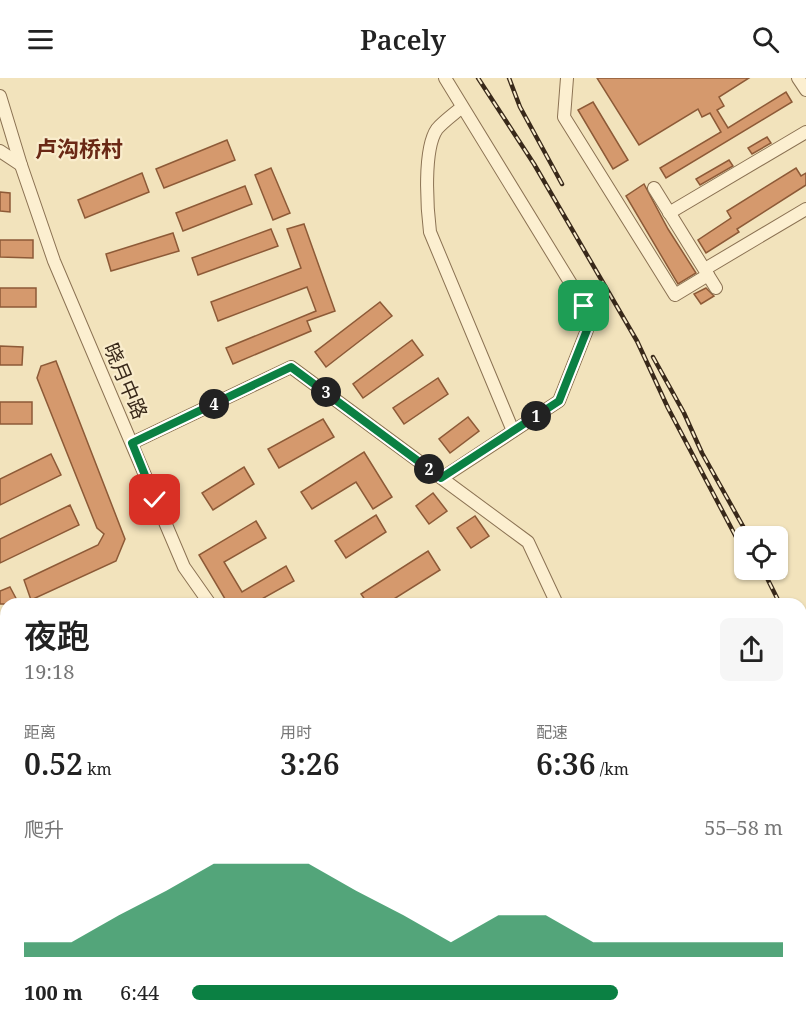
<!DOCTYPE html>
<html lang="zh">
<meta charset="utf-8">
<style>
:root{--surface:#fff;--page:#f6f6f6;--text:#222;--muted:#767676;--accent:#0b8043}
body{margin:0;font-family:"Noto Serif","Noto Sans SC",serif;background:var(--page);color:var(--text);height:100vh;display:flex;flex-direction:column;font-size:22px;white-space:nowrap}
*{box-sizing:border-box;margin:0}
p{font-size:20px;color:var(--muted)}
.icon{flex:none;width:33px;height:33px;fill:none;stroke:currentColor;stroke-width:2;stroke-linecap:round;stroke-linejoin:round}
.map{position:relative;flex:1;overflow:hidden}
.panel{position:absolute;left:0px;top:520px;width:807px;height:430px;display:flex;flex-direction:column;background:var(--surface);border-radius:18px 18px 0 0;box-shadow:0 2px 4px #0004}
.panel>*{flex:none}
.controls{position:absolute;left:734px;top:448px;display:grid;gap:12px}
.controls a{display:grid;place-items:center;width:54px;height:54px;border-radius:9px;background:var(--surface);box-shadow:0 2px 4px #0004;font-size:30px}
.pin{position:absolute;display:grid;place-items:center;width:51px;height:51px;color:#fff;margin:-26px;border-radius:12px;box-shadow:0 3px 9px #0006}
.km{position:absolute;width:30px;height:30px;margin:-15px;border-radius:50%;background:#222;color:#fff;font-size:16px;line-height:30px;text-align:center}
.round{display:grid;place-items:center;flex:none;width:63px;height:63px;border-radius:9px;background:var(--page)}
.summary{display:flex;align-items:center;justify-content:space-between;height:102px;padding:0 24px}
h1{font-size:33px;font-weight:600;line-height:45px}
.stats{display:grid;grid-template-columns:repeat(3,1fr);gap:9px;height:102px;padding:6px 24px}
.stats div{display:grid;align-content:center}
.stats b{font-size:30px;font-weight:600}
.stats small{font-size:16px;font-weight:400}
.stats p{font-size:16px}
.chart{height:168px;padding:12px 24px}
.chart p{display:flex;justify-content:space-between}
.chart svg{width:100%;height:108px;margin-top:6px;fill:var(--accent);opacity:.7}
ul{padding:0 24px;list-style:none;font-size:20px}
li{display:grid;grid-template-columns:96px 72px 1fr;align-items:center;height:45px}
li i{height:15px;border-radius:8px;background:var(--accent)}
header{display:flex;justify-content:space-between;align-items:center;height:78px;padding:0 24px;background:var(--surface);font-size:27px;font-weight:600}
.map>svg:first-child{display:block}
.building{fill:#d5996d;stroke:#8d5a37;stroke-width:1.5}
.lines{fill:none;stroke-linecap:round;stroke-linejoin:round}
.minor-casing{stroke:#8b7253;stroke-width:14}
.minor{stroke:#fcefd0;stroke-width:12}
.rail-casing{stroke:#39291a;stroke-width:4.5}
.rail{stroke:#f9eccc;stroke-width:2;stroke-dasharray:7;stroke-linecap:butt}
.route-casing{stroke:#fff;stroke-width:12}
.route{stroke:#0b8043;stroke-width:8}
.labels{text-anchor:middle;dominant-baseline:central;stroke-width:4.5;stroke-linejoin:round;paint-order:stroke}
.street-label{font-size:20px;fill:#39291a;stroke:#f9eccc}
.quarter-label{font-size:22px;font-weight:bold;fill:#6a2815;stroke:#f9eccc}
</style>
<header><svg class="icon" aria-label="menu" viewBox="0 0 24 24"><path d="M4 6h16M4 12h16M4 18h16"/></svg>Pacely<svg class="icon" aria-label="search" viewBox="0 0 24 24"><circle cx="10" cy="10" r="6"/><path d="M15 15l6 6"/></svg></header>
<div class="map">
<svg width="806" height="950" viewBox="0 0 806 950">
<rect width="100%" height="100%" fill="#f2e3bc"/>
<g class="building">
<polygon points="597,0 749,0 719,19 724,28 717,32 728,50 786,14 792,24 666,100 660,90 721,54 710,35 702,39 698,31 639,67"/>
<polygon points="593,24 628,82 613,91 578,32"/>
<polygon points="767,59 771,65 752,76 748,70"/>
<polygon points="227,62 235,82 164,110 156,91"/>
<polygon points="729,82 733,88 700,107 696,101"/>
<polygon points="271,90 290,135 273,142 255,97"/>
<polygon points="796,90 801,98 806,95 806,107 737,151 739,154 706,175 698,162 731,140 727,133"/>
<polygon points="142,95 149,114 85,140 78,122"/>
<polygon points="644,106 668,151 696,195 678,206 626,118"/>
<polygon points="245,108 252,126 183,153 176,135"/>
<polygon points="0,114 10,115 10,134 0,133"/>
<polygon points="304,146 335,233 307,243 311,253 233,286 226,270 316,233 307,209 218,243 211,224 301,190 287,151"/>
<polygon points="271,151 278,168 198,197 192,180"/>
<polygon points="173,155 179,173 111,193 106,176"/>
<polygon points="0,162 33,162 33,180 0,179"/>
<rect x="0" y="210" width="36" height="19"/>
<polygon points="706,210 714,218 701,226 694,216"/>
<polygon points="380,224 392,238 326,289 315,274"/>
<polygon points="412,262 423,277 363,320 353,306"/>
<polygon points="0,268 23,269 22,287 0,287"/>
<polygon points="56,283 125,461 116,483 31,522 24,502 98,467 104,456 97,450 37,300 41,288"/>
<polygon points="438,300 448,316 404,346 393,330"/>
<rect x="0" y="324" width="32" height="22"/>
<polygon points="468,339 479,353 450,375 439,361"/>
<polygon points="323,341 334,359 279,390 268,371"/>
<polygon points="364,374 392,419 373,431 356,404 312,431 301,414"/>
<polygon points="51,376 61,397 0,427 0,401"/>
<polygon points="244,389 254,406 213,432 202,415"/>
<polygon points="433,415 447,433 429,446 416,428"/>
<polygon points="70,427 79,447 0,485 0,461"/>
<polygon points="376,437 386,454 346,480 335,463"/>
<polygon points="475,438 489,458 471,470 457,450"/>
<polygon points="256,443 266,460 224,484 242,514 286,488 294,503 253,526 228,526 199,477"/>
<polygon points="428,473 440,492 386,526 368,526 361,516"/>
<polygon points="10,509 19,526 0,526 0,513"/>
</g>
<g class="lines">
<g class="minor-casing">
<g id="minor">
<polyline points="567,0 564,39 675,217 708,197"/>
<polyline points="798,0 806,12"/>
<polyline points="0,18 21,87 54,183 184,489 210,526"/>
<path d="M462,29C454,36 444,43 437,51C423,71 427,130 430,154L513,353"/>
<polyline points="0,73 21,87"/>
<polyline points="654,110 716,210"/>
<polyline points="669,135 806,54"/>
<polyline points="705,191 806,131"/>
<polyline points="132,365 291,289 528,464 557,526"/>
<polyline points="442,400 559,323 587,252 584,227 445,0"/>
<polyline points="0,855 6,854"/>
<polyline points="44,945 44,950"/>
<polyline points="761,945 764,950"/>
<polyline points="209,950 245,945"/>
<polyline points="519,950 527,945"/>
</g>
</g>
<use href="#minor" class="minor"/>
<g class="rail-casing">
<g id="rail">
<polyline points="478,0 534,86 637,263 668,330 744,474"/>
<polyline points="509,0 520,29 562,106"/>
<polyline points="653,279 684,335 702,375 749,459"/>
<polyline points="763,492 780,526"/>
<polyline points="801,563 806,572"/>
<polyline points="801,588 806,598"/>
</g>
</g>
<use href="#rail" class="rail"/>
</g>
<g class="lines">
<g class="route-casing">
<polyline id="route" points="155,422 132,365 291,289 441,400 559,323 587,252 584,228"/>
</g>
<use href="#route" class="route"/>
</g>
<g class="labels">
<g class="street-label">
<text transform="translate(126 303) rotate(67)">晓月中路</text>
</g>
<g class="quarter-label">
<text x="79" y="70">卢沟桥村</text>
</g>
</g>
</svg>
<div class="controls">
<a><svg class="icon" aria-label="locate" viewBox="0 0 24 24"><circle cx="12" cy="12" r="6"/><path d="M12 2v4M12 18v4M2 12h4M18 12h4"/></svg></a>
</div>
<div class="pin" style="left:584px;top:228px;background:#1e9e55"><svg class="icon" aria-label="arrive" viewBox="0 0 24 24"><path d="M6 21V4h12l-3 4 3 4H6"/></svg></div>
<div class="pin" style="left:155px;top:422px;background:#d93025"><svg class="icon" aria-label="check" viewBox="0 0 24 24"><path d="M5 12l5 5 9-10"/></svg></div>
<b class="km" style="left:536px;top:338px">1</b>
<b class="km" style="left:429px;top:391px">2</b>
<b class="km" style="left:326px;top:314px">3</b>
<b class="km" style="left:214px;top:326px">4</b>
<section class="panel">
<div class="summary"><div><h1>夜跑</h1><p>19:18</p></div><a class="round"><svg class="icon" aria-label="share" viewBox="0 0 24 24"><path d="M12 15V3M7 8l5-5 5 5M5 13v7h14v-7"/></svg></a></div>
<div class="stats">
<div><p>距离</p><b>0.52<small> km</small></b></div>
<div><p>用时</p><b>3:26</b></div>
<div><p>配速</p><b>6:36<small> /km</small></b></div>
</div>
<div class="chart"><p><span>爬升</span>55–58 m</p>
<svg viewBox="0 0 160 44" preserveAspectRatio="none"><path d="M0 44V38L10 38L20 27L30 17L40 6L50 6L60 6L70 17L80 27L90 38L100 27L110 27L120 38L130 38L140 38L150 38L160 38V44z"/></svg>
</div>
<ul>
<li><b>100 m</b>6:44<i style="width:72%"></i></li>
</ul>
</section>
</div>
